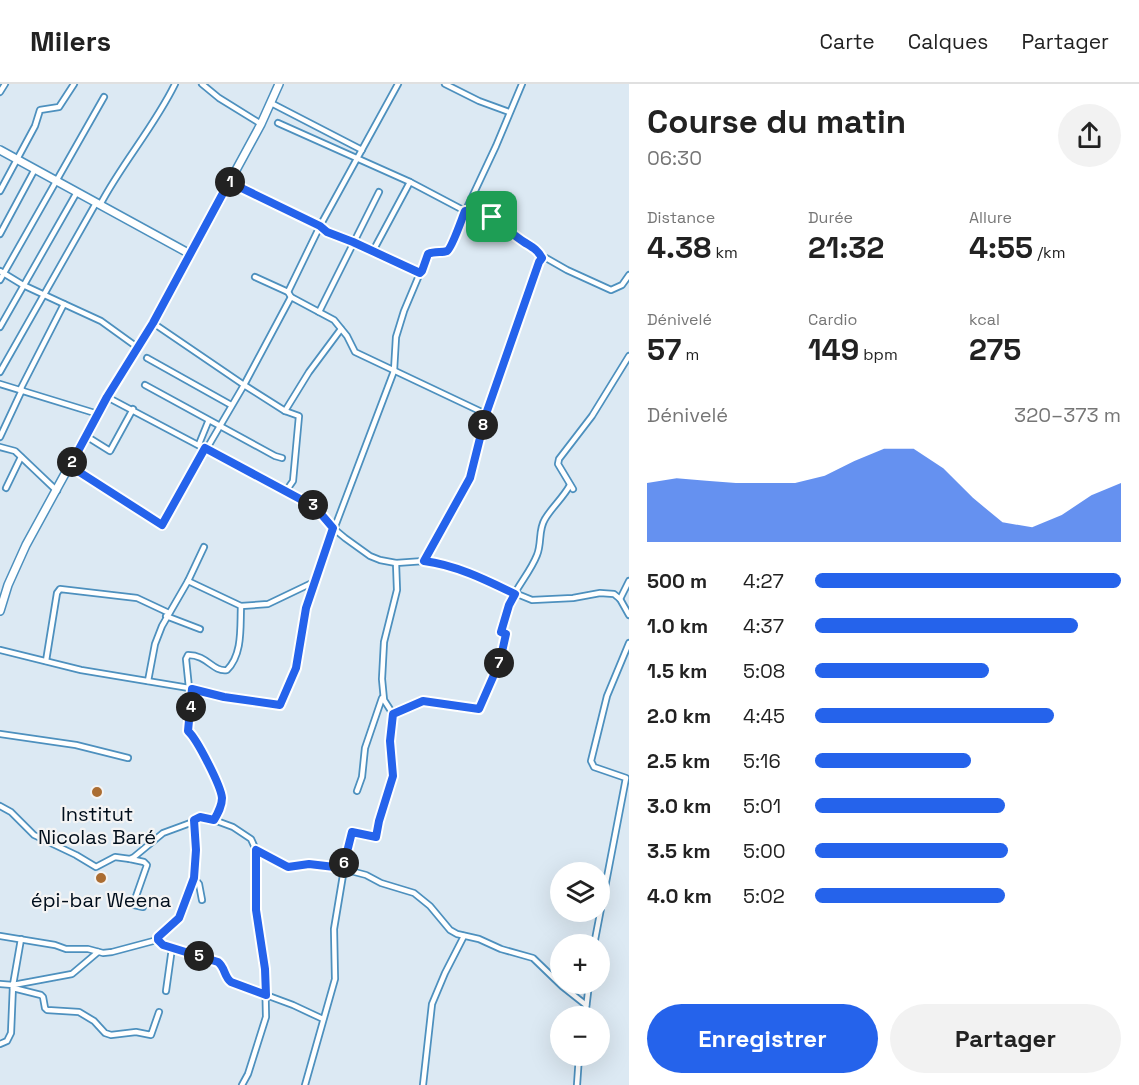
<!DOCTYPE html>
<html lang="fr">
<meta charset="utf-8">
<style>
:root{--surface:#fff;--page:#f2f2f2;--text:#222;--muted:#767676;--line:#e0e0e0;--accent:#2563eb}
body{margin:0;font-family:"Space Grotesk",sans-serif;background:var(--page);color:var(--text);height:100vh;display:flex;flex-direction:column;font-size:22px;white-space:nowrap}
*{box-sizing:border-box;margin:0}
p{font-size:20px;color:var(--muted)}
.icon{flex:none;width:33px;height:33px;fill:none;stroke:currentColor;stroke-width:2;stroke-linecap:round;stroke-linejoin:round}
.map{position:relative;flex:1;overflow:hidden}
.sheet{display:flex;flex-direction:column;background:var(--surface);width:510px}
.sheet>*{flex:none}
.buttons{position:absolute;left:550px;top:778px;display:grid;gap:12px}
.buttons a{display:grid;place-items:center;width:60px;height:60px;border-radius:50%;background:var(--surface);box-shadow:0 6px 24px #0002;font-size:30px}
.pin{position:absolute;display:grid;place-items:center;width:51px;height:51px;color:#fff;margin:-26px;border-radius:12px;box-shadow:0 3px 9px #0006}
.km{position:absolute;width:30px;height:30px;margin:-15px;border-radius:50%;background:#222;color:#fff;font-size:16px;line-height:30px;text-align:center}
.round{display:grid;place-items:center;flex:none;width:63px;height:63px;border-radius:32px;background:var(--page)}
.overview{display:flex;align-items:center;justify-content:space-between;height:102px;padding:0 18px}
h1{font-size:33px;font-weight:800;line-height:45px}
.metrics{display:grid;grid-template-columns:repeat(3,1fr);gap:9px;height:102px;padding:6px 18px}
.metrics div{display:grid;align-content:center}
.metrics b{font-size:30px;font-weight:800}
.metrics small{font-size:16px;font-weight:400}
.metrics p{font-size:16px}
.chart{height:168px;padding:12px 18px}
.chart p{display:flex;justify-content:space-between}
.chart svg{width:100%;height:108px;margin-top:6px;fill:var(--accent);opacity:.7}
.cta{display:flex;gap:12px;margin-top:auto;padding:12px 18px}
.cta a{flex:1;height:69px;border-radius:36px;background:var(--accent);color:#fff;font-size:24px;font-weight:800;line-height:69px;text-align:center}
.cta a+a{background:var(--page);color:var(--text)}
ul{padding:0 18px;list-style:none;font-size:20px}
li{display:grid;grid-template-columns:96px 72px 1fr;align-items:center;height:45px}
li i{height:15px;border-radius:8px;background:var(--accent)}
header{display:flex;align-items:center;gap:36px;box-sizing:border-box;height:84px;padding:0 30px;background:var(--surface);border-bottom:2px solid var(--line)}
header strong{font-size:28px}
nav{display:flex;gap:33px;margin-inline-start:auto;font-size:21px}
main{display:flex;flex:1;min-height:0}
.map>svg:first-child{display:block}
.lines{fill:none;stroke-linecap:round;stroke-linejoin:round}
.minor-casing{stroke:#4d90be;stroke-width:8}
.secondary-casing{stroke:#4d90be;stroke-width:10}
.minor{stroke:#fff;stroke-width:4.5}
.secondary{stroke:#fff;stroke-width:7}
.route-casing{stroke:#fff;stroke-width:12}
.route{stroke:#2563eb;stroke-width:8}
.poi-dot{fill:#ab6d32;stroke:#f4f4f4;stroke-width:2}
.labels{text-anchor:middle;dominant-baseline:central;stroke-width:4.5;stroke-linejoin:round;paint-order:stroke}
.poi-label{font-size:20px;fill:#000e1c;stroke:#f4f4f4}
</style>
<header>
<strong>Milers</strong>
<nav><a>Carte</a><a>Calques</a><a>Partager</a></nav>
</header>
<main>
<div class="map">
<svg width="629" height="1001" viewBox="0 0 629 1001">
<rect width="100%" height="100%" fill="#dce9f3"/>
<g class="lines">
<g class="minor-casing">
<g id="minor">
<polyline points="202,0 219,14 261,40"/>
<polyline points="445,0 479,17 509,28"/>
<polyline points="0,8 5,0"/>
<polyline points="271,19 362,66"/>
<path d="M278,39L410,98L465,127C490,126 506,146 524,158C532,163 537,165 542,174"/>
<polyline points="229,97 320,142 327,148 353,158 420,189"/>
<polyline points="0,107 35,42 40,26 59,23 74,0"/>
<path d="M100,121C122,79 154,43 175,0"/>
<polyline points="0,150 35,85"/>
<polyline points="373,167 410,98"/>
<polyline points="0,187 23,201 64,220"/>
<polyline points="255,193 288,208 291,213 334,236 347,252 355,268 486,330"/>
<polyline points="0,196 104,13"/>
<polyline points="288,208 320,142 398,0"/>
<polyline points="319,228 379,108"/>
<polyline points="153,239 244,301 285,327 299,332 293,397 286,407"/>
<polyline points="0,243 77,108"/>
<polyline points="147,274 231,321"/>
<polyline points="0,288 96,119"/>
<polyline points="0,300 98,330"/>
<polyline points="145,301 275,372 282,374"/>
<polyline points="20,306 64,220 101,237 137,263"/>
<polyline points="107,313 315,423 333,444 345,454 370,472 380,476 396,479 424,477 441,479 532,516 573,514 600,509 614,510 620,515 629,531"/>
<polyline points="285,327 309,288 341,245"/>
<polyline points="86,352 110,367 133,325"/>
<polyline points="0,353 22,306"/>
<polyline points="199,360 208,338"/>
<polyline points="0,363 15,367 57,407"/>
<polyline points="70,382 162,441 244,301 291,213"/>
<polyline points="6,404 21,373"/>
<polyline points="573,405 558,380 559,375 592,332 629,272"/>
<polyline points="424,477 470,394 486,330 539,178 542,174 546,174 567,186 611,206 622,201 629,191"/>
<polyline points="188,497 241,522 268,520 314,498"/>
<polyline points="620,515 629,497"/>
<polyline points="166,532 200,545"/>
<polyline points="0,566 81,586 189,604 224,613 280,621 296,584 306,524 314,498 394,287 396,253 404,227 428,170 433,168 447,167 452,162 457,145 496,62 522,0"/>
<polyline points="46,577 57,509 60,505 137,514 169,529"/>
<polyline points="148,597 155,560 162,542 188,497 204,463"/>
<path d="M189,604L186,575L188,571C208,571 212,588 227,586C243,570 240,543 241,522"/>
<polyline points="192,605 188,647 195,653 221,709 221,722 214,736"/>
<path d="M393,630L423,617L479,625L488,602L500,577L506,550L501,548C504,539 506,529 509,521C516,503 530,489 537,471C542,459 538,446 545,435C552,423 563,414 570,401"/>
<polyline points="0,650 76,661 128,674"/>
<polyline points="357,707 362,693 365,664 382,614"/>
<polyline points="0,722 11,728 34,751 76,771 96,783 115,773 130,775 134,773 163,749 193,738"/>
<polyline points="130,775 144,778 147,781 134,818 134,821 143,823"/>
<polyline points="343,785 353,748 376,753 379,737 393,692 390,657 393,630 384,616 382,595 384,558 397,506 396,479"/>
<polyline points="194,794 199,800 202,816"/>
<polyline points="0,852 55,861 66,865 88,865 103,869 112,868 157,856"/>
<polyline points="594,861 626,694 594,683 591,677 607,612 629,559"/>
<polyline points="0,900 13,901 21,855"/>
<polyline points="13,904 41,911 43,913 45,924 47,926 79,928 94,937 105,949 111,951 136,948 151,951 159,928"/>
<polyline points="166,907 172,864"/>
<polyline points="585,933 589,900"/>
<path d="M323,935L293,921L231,898C224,893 225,883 218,878L158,858V853L179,834L194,794L196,766L193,738L195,734L214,736L233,743L251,755L256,766L262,771L288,783L309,780L328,781L366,791L381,799L414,809L430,822L450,846L457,850L479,855L501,865L533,874L562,902L586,921"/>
<polyline points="0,960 7,957 11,949 13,901 72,890 98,868"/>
<polyline points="242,1001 248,990 266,933 265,885 256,826 256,766"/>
<polyline points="305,1001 335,895 334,845 344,785"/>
<polyline points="423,1001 432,920 445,889 464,852"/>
<polyline points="577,1001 579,972"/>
</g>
</g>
<g class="secondary-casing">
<g id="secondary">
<polyline points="0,66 190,170"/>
<polyline points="0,527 8,501 26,461 107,313 153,239 261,40 279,0"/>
</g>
</g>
<use href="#minor" class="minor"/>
<use href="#secondary" class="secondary"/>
</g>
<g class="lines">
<g class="route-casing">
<path id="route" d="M229,98L320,142L327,148L353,158L420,189L422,187L428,170C435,167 442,169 447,167C452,164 462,134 465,127C490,126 505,146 524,158C532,163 537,165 542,174L539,178L486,330L470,394L424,477C456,481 486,496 515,510L509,521L501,548L506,550L500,577L479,625L423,617L393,630L390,657L393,692L379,737L376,753L352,748L343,784L309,780L288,783L256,766V826L265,885L266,911L231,898C224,893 225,883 218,878L163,861L158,856V853L179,834L194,794L196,766L194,736L200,733L214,736C218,729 222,722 222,714C221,702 197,655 188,647L192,605L224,613L280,621L296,584L306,524L333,444L315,423L205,364L162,441L70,382L107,313L153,239Z"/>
</g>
<use href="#route" class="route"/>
</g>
<g class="poi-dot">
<circle cx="97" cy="708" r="6"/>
<circle cx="101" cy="794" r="6"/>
</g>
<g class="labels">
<g class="poi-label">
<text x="97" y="730">Institut<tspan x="97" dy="23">Nicolas Baré</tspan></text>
<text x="101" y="816">épi-bar Weena</text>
</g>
</g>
</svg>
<div class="buttons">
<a><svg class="icon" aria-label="layers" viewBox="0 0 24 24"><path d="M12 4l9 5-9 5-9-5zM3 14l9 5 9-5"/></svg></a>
<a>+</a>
<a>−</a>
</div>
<div class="pin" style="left:492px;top:133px;background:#1e9e55"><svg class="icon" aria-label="arrive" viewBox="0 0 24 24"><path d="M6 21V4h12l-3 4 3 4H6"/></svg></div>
<b class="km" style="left:230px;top:98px">1</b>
<b class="km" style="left:72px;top:378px">2</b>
<b class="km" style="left:313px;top:421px">3</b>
<b class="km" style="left:191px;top:623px">4</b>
<b class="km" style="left:199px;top:872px">5</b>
<b class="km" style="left:344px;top:779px">6</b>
<b class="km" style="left:499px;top:579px">7</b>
<b class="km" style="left:483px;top:341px">8</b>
</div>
<section class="sheet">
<div class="overview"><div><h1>Course du matin</h1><p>06:30</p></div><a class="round"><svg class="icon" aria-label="share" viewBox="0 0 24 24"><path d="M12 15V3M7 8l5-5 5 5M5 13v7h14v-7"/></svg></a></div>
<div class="metrics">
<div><p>Distance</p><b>4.38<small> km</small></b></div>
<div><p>Durée</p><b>21:32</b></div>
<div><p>Allure</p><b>4:55<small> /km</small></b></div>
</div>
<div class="metrics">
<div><p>Dénivelé</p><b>57<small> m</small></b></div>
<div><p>Cardio</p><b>149<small> bpm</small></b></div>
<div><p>kcal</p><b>275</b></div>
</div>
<div class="chart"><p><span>Dénivelé</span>320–373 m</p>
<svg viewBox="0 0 160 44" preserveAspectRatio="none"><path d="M0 44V20L10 18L20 19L30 20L40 20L50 20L60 17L70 11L80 6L90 6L100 14L110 26L120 36L130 38L140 33L150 25L160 20V44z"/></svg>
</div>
<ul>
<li><b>500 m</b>4:27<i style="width:100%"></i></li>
<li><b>1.0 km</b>4:37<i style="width:86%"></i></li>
<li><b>1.5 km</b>5:08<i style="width:57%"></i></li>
<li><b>2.0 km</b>4:45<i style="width:78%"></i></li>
<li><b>2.5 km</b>5:16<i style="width:51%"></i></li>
<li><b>3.0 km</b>5:01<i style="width:62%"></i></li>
<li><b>3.5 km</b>5:00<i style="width:63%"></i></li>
<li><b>4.0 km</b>5:02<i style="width:62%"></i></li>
</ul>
<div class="cta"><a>Enregistrer</a><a>Partager</a></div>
</section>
</main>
